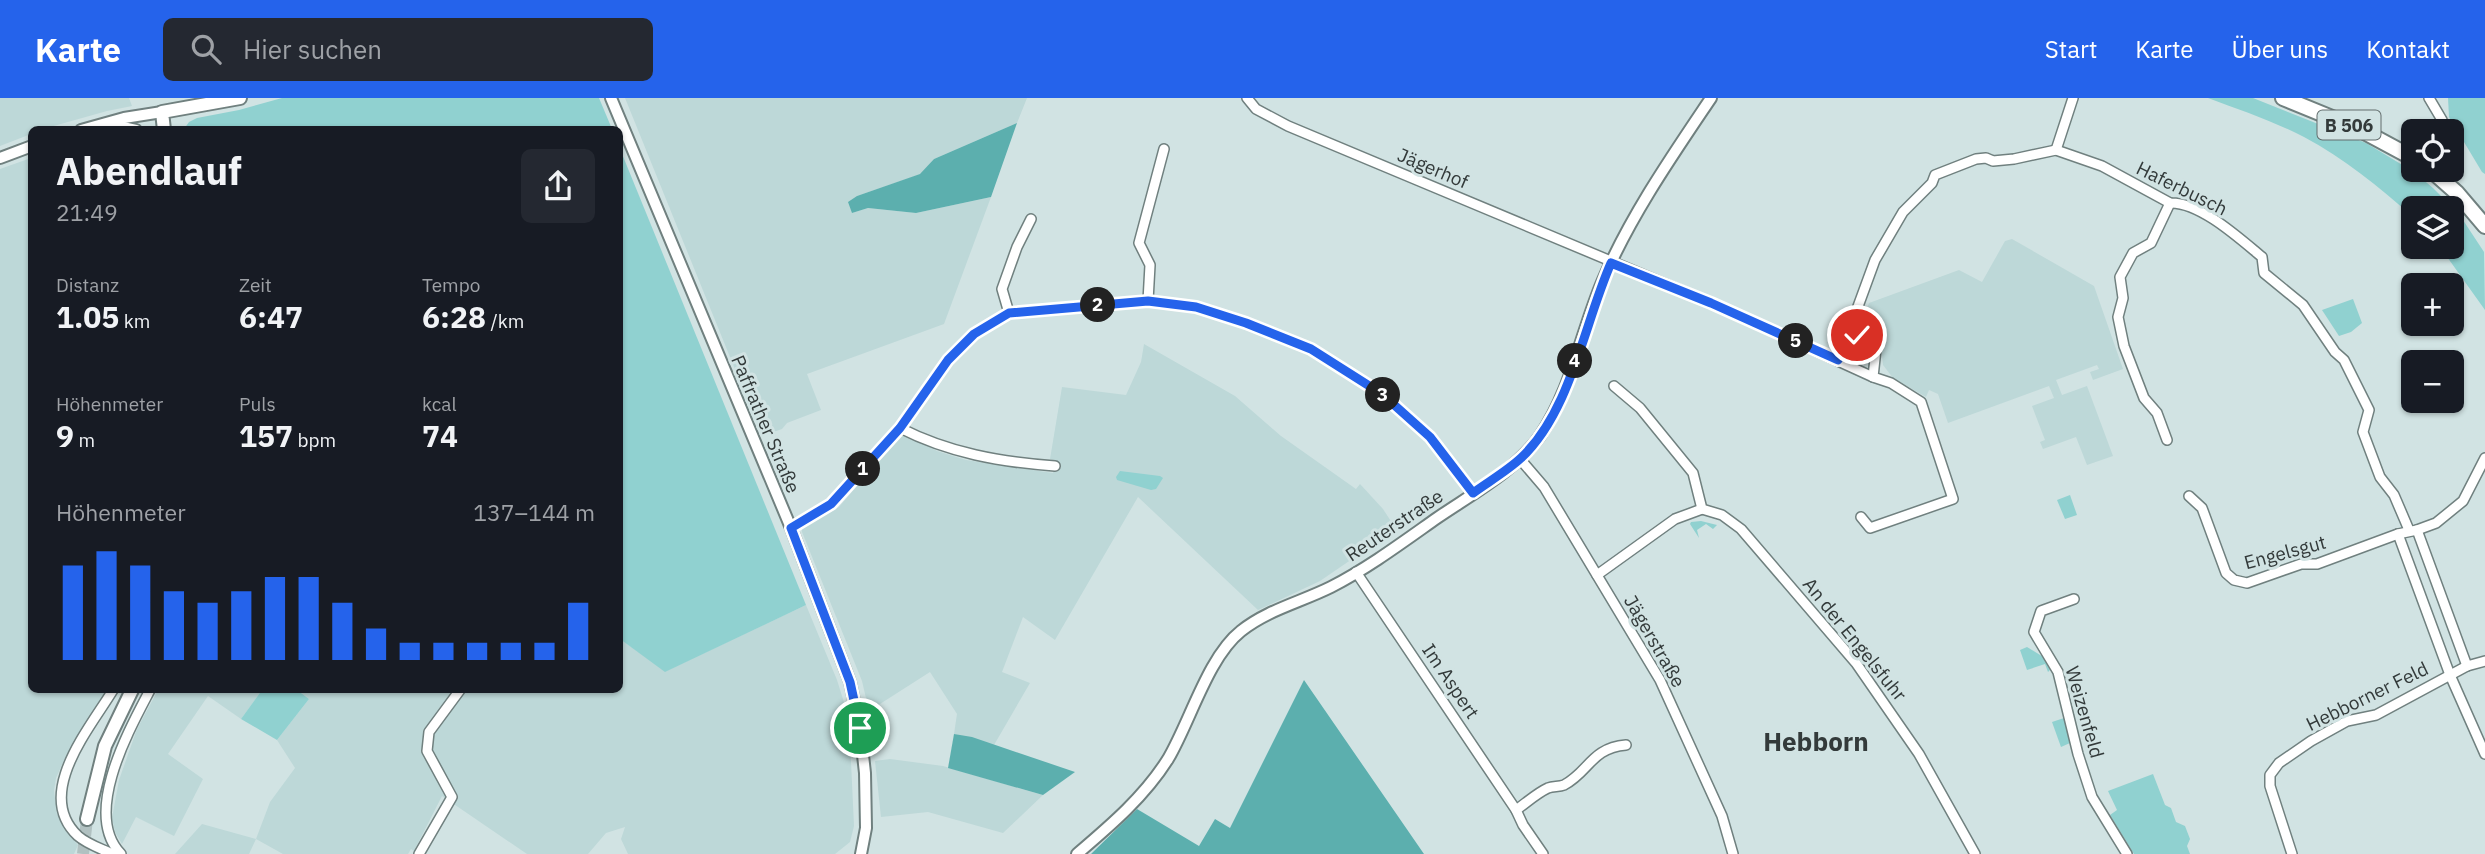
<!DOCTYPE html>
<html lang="de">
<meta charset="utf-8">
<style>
:root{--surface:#171b24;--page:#242831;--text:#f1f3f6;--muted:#9ea1a6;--accent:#2563eb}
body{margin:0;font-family:"IBM Plex Sans",sans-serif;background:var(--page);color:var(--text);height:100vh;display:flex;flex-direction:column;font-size:26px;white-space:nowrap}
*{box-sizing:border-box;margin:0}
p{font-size:23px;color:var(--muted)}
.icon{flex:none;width:38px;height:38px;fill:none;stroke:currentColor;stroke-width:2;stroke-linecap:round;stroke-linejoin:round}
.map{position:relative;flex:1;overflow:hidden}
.details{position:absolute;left:28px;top:28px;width:595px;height:567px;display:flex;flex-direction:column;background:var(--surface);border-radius:10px;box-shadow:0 2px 5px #0004}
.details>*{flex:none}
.tools{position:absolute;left:2401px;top:21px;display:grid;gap:14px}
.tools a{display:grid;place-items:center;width:63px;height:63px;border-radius:10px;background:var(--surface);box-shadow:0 2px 5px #0004;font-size:35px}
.pin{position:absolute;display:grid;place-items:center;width:60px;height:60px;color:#fff;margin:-30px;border:4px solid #fff;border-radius:50%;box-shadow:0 2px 7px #0007}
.km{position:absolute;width:35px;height:35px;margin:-18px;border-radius:50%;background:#222;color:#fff;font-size:19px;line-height:35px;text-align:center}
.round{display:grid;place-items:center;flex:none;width:74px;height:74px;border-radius:10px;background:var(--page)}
.summary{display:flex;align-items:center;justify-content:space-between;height:119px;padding:0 28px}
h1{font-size:38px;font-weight:800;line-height:52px}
.stats{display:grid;grid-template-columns:repeat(3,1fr);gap:10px;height:119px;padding:7px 28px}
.stats div{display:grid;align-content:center}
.stats b{font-size:30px;font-weight:800}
.stats small{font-size:19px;font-weight:400}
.stats p{font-size:19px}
.chart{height:196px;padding:14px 28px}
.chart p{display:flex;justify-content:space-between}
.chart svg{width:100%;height:126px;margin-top:7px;stroke:var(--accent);stroke-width:6}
header{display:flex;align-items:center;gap:42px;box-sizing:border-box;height:98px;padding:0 35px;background:var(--accent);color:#fff}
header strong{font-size:33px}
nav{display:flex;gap:38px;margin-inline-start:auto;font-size:24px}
.search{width:490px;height:63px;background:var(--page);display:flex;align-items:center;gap:18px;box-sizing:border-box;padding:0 24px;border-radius:10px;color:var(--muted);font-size:26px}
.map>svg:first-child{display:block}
.built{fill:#bdd8d8}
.green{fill:#90d1d0}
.forest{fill:#5cafae}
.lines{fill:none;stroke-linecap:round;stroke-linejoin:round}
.secondary-tunnel{stroke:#b1c1c1;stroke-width:12;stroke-dasharray:12 6;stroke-linecap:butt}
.minor-casing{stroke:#70807f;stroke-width:12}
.tertiary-casing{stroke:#70807f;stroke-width:14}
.secondary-casing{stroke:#70807f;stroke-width:16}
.primary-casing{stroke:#70807f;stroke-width:18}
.minor{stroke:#fff;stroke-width:9}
.tertiary{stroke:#fff;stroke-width:10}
.secondary{stroke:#fff;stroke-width:12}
.primary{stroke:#fff;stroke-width:14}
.route-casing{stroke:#fff;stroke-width:14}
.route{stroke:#2563eb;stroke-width:9}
.labels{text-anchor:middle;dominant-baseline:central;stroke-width:6;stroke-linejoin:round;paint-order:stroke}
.shield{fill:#d1e3e3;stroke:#626d6d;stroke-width:2}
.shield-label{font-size:18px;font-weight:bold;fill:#333a3a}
.street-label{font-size:19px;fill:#333a3a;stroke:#d1e3e3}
.district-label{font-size:26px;font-weight:bold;fill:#333a3a;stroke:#d1e3e3}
</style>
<header>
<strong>Karte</strong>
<div class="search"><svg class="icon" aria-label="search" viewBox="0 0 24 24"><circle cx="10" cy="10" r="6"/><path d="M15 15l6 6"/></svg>Hier suchen</div>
<nav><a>Start</a><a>Karte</a><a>Über uns</a><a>Kontakt</a></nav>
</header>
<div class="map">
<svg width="2485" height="756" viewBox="0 0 2485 756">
<rect width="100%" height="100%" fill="#d1e3e3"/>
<g class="built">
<polygon points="0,0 129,0 132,8 107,13 43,31 32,32 31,36 0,48"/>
<polygon points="625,0 1027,0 1017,25 934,61 921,76 857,98 852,115 868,110 916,115 991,99 944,226 807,276 821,312 787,325 782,331 762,338"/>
<polygon points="31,60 32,592 106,592 65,660 56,680 54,693 57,716 66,733 78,747 74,756 0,756 0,71"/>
<polygon points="2012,141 2094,188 2123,271 2093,282 2090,274 2099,271 2097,267 2056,282 2062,297 2087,288 2113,358 2087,367 2076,339 2043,351 2040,344 2045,342 2032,308 2054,300 2049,288 1948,325 1938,296 1929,292 1926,299 1893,280 1883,267 1881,246 1874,237 1860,231 1869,205 1959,172 1982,184 2005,143"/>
<polygon points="1144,246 1235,298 1281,338 1356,391 1360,386 1383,411 1396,431 1320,483 1258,512 1138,399 1055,542 1023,519 1002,574 1030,585 994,647 954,636 957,616 930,574 869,613 862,583 802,434 802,430 839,409 898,340 906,337 937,353 966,362 1053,375 1055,363 1050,361 1062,289 1126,297 1141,264"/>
<polygon points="806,507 837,582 847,614 850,642 854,728 850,744 835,756 628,756 621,741 625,729 606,735 588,756 527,756 442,698 414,753 411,751 408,756 283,756 256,741 249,756 175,756 202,726 256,741 270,704 295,670 277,642 309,601 297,592 620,592 620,541 666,573"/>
<polygon points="158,592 262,592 241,621 208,598 168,656 203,681 174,738 136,719 122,746 115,734 112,720 119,682 137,631"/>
<polygon points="890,661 943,668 1043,697 1003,735 928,714 881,719 875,663"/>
</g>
<g class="green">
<polygon points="282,0 599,0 612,31 184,31 189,24 197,20 239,12"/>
<path d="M2208,0H2253L2366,45L2414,74L2433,90L2459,116L2484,154L2485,212L2440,149H2452V110H2413V119C2379,89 2344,60 2304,39C2273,23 2240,12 2208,0Z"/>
<polygon points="2448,0 2485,0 2485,76 2482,74 2449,19"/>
<polygon points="620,51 806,507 665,574 620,541"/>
<polygon points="2353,201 2362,225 2351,234 2339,238 2322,212"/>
<polygon points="1120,373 1160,378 1163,380 1156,391 1151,392 1117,382 1116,379"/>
<polygon points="2070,397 2077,417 2065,421 2057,402"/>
<polygon points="1701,423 1717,427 1713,431 1706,426 1697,432 1699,440 1690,426 1691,424"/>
<polygon points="2027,549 2045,560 2050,572 2048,574 2045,566 2027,572 2020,552"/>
<polygon points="262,592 297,592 309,601 277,642 241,621"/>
<polygon points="2064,620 2070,645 2061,649 2052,624"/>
<polygon points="2153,676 2165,707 2171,710 2176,724 2185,728 2190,741 2187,748 2190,756 2134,756 2110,717 2117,712 2108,693"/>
</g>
<g class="forest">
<polygon points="1017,25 991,99 916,115 868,110 852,115 848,104 857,98 920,76 934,61"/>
<polygon points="1304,582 1424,756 1091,756 1137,711 1199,748 1215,721 1230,730"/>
<polygon points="954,636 972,639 1075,674 1043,697 948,670"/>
</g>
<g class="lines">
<polyline class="secondary-tunnel" points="83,756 87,721"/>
<g class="minor-casing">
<g id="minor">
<polyline points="1247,0 1256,11 1288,28 1711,205 1873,279"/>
<path d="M2073,0L2056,52L2102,68L2170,105C2200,104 2239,140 2262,159L2264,175L2303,207L2335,254L2344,262L2369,312L2363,334L2380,379L2394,397L2409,432"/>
<polyline points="2429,0 2442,22 2440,33"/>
<polyline points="1148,203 1150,167 1139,145 1164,51"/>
<polyline points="1009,215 1002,191 1017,149 1031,121"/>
<polyline points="1849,235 1866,241 1876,251 1873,279 1891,285 1921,304 1953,401 1870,430 1861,419"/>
<polyline points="1838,263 1875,162 1903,114 1932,85 1935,77 1976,61 1986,60 1993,63 2014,61 2056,52"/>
<polyline points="1614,288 1640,310 1693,375 1702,411 1722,417 1741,431 1856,565 1919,656 1975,756"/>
<path d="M900,330C949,355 1000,364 1055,368"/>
<polyline points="2167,342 2157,315 2144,300 2124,248 2118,219 2123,200 2120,179 2133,155 2151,145 2170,105"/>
<polyline points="1520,361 1544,389 1660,582 1722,718 1733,756"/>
<polyline points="2189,398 2202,410 2226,475 2234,482 2247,485 2301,466 2317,466 2398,436 2417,432 2436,425 2463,403 2485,360"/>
<polyline points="791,430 831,406 900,330 948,262 974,236 1009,215 1148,203 1196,209 1246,225 1311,251 1382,296 1430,339 1473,395"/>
<polyline points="2417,432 2467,568"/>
<polyline points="2398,436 2450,577 2485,656"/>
<polyline points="1356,474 1516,712 1523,727 1543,756"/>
<polyline points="1597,477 1675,421 1702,411"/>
<polyline points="2074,501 2041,513 2034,534 2058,574 2078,656 2092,699 2127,756"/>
<path d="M1516,712C1526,705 1537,695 1548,690C1553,688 1559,689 1564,687C1589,674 1591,650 1626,647"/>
<path d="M112,756C102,751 87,746 78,738C33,696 90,630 113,592"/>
<path d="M121,756C82,716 129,632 150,592"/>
<polyline points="419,756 452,699 427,653 429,634 460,592"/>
<polyline points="2292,756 2270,688 2270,677 2279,665 2311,643 2347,623 2376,617 2467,568 2485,563"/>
</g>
</g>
<g class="tertiary-casing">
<g id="tertiary">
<polyline points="611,0 791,430 850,584 860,630 865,675 866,730 861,756"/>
<polyline points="106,29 118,28 136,32"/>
<polyline points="81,32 124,20 162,14"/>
<polyline points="0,60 32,48"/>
<path d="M1077,756C1111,727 1144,699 1168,661C1190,624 1208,559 1241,533C1267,512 1301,504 1331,489C1368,470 1403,444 1437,420C1472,396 1515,373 1540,338C1572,291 1581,233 1603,182C1631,117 1672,58 1711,0"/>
</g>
</g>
<g class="secondary-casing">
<g id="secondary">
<polyline points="164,32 162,14 240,0"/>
<polyline points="87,721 105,648 132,592"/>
</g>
</g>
<g class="primary-casing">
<g id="primary">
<polyline points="2283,0 2359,31 2413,60"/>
<polyline points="2431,72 2457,95 2485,128"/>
</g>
</g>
<use href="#minor" class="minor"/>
<use href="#tertiary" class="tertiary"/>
<use href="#secondary" class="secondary"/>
<use href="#primary" class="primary"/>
</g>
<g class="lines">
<g class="route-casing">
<path id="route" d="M860,630L850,584L791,430L831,406L900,330L948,262L974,236L1009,215L1148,203L1196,209L1246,225L1311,251L1382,296L1430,339L1473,395C1488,384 1507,373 1521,360C1571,313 1584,226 1611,165L1711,205L1838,262L1849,234L1857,237"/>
</g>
<use href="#route" class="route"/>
</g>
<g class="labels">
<rect class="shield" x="2317.5" y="12.5" width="63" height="29" rx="5"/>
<g class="shield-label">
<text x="2349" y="27">B 506</text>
</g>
<g class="street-label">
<text transform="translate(1433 70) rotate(23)">Jägerhof</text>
<text transform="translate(2182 90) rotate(26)">Haferbusch</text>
<text transform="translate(766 326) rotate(67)">Paffrather Straße</text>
<text transform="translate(1394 427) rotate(-34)">Reuterstraße</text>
<text transform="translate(2285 454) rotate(-15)">Engelsgut</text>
<text transform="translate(1855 541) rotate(51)">An der Engelsfuhr</text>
<text transform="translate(1655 543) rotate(60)">Jägerstraße</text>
<text transform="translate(1451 583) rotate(56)">Im Aspert</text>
<text transform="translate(2367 598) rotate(-26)">Hebborner Feld</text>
<text transform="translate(2085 614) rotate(74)">Weizenfeld</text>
</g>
<g class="district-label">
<text x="1816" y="643">Hebborn</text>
</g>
</g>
</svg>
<div class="tools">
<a><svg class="icon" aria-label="locate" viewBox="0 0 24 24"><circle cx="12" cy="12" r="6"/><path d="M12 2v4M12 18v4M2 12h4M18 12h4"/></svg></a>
<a><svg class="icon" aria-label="layers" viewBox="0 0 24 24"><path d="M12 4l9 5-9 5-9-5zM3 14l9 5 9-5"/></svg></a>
<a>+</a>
<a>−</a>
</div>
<div class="pin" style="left:860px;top:630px;background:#1e9e55"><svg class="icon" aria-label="arrive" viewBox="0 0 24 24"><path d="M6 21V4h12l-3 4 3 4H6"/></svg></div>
<div class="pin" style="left:1857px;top:237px;background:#d93025"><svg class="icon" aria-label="check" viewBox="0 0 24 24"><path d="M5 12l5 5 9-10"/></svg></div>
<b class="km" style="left:863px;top:371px">1</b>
<b class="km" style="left:1098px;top:207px">2</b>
<b class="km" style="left:1383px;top:297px">3</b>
<b class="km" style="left:1575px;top:263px">4</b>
<b class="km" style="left:1796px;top:243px">5</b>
<section class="details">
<div class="summary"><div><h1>Abendlauf</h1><p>21:49</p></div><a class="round"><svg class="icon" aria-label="share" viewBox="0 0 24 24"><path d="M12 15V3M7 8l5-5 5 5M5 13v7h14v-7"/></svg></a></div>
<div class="stats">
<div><p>Distanz</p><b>1.05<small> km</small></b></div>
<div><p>Zeit</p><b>6:47</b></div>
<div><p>Tempo</p><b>6:28<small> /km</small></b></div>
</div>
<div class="stats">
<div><p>Höhenmeter</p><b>9<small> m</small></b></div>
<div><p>Puls</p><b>157<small> bpm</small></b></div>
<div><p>kcal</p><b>74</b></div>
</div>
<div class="chart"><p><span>Höhenmeter</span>137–144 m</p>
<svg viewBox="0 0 160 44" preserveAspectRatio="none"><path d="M5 44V11M15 44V6M25 44V11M35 44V20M45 44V24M55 44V20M65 44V15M75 44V15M85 44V24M95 44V33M105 44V38M115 44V38M125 44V38M135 44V38M145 44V38M155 44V24"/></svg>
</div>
</section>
</div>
